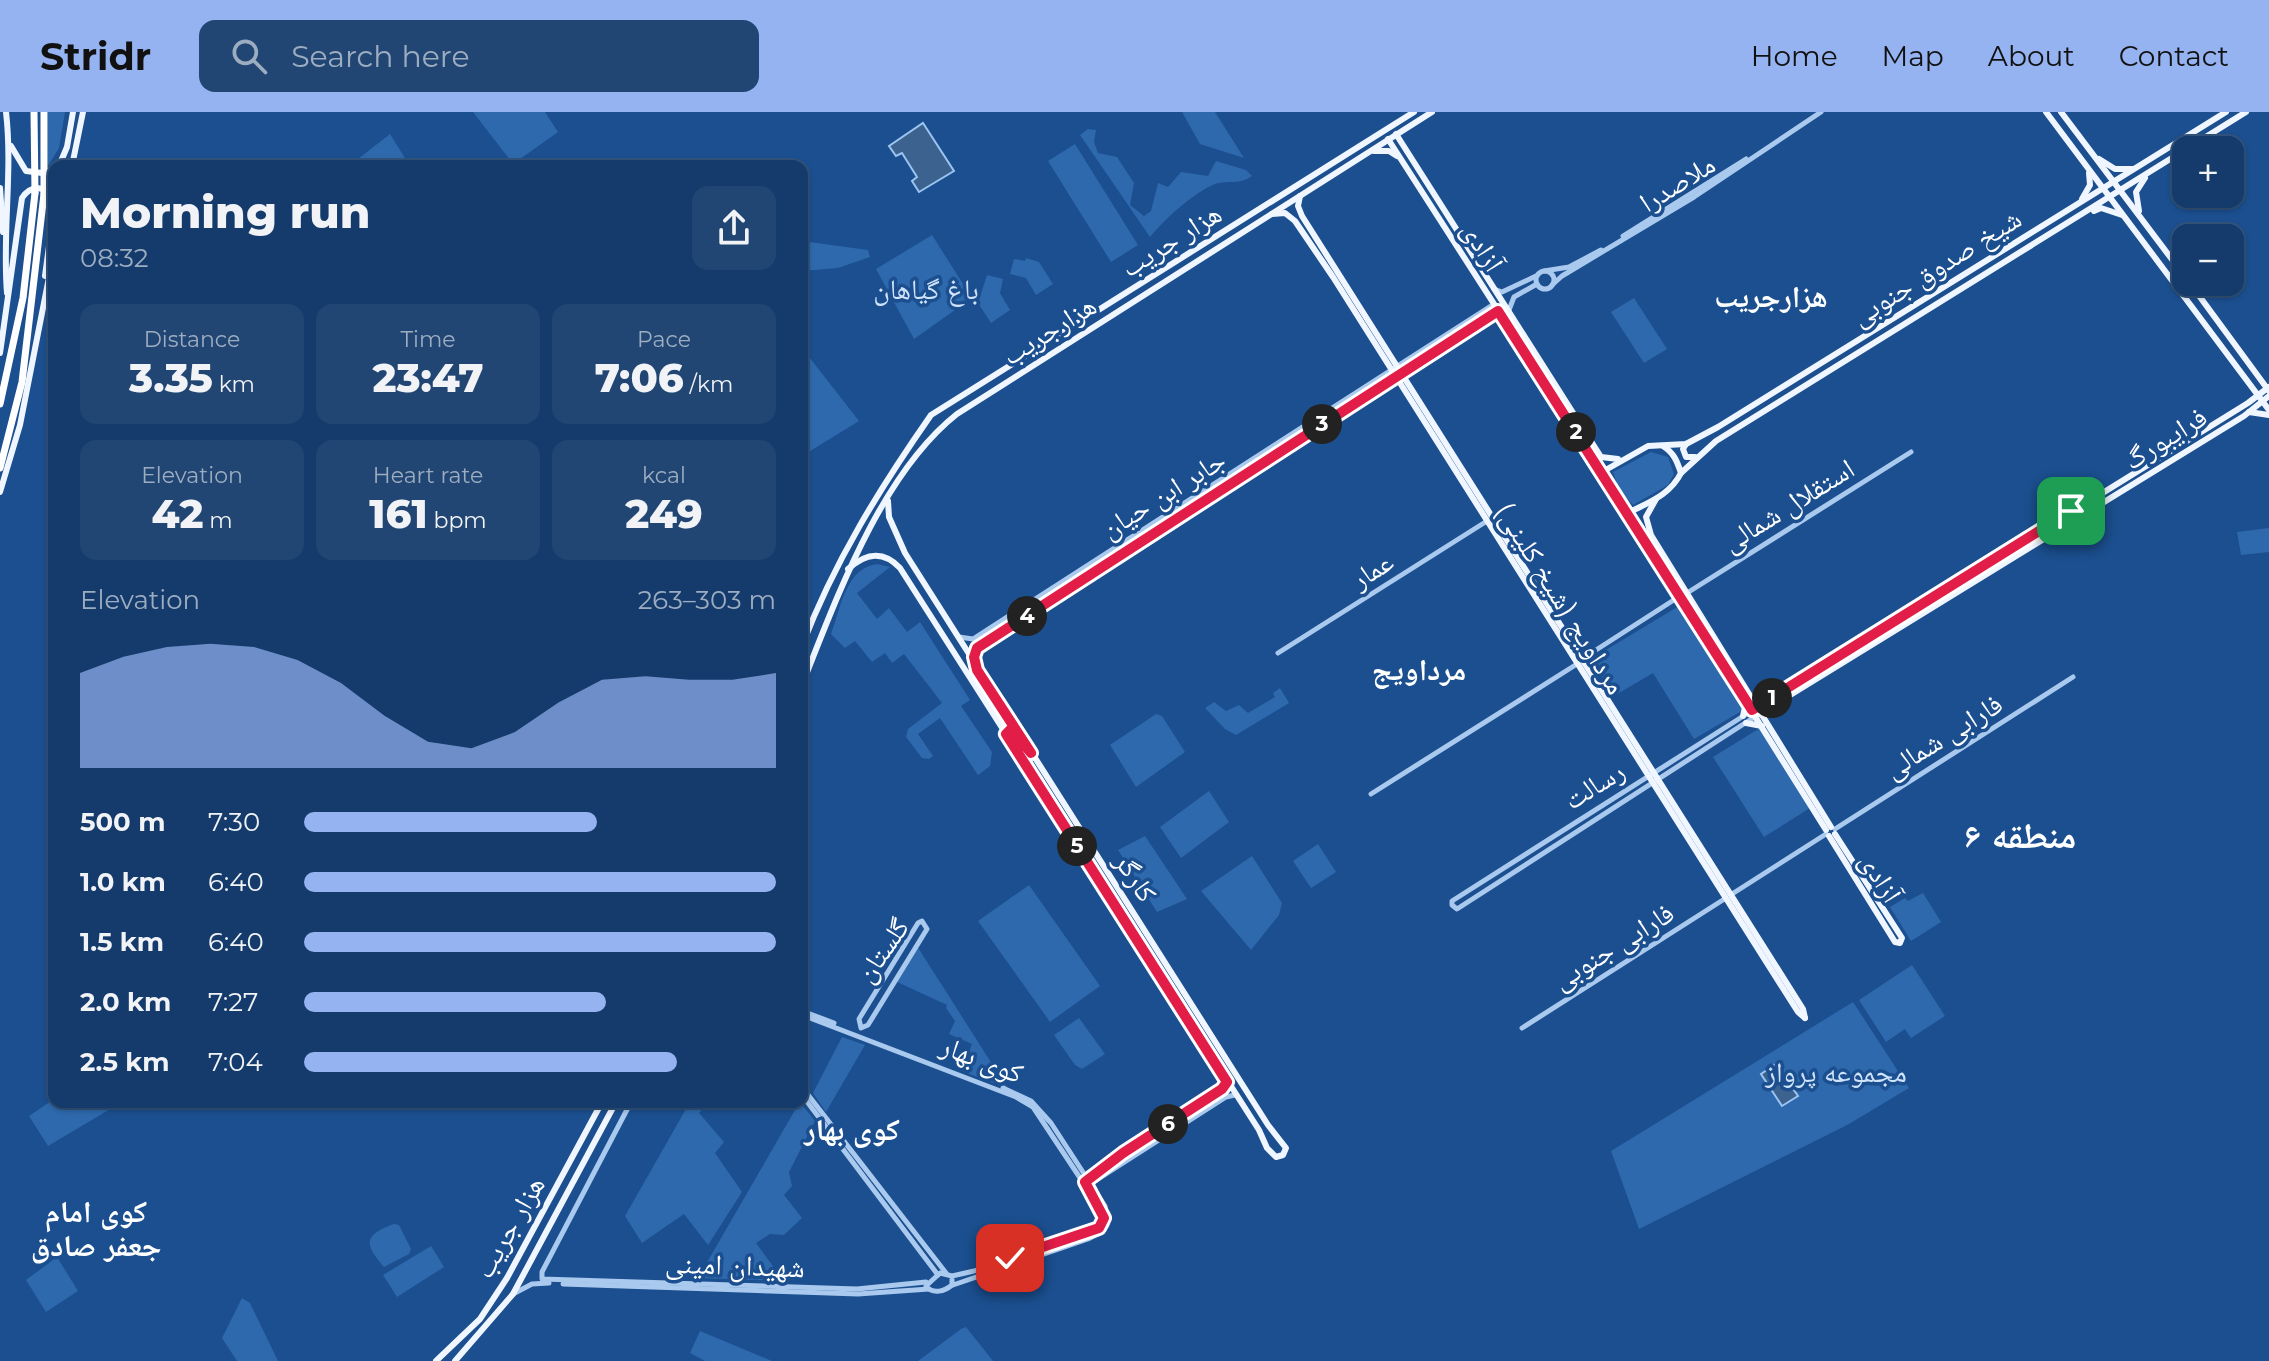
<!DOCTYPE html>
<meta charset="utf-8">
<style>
:root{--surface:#143b6b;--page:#214673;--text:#f1f3f6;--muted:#9dadc1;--line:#33557e;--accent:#95b2f1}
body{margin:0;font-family:Montserrat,"Noto Naskh Arabic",sans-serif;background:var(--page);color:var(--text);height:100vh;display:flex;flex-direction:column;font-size:30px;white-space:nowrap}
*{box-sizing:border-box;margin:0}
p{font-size:26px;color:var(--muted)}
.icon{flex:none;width:44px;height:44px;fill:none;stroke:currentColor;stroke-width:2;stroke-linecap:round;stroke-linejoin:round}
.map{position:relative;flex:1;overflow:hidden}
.panel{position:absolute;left:48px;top:48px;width:760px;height:948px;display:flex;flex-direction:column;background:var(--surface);border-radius:16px;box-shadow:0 2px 6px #0004,0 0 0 2px var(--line)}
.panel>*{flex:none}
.tools{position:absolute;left:2172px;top:24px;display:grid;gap:16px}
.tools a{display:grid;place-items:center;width:72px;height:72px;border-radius:16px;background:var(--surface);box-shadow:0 2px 6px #0004,0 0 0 2px var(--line);font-size:40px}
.pin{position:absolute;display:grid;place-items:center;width:68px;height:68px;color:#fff;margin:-34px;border-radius:16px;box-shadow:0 4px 12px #0006}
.km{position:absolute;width:40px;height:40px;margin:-20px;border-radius:50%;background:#222;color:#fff;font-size:22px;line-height:40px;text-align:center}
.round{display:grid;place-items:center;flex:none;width:84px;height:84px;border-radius:16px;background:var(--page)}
.head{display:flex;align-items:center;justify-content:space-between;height:136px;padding:0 32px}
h1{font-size:44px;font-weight:800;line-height:60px}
.stats{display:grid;grid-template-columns:repeat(3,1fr);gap:12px;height:136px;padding:8px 32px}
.stats div{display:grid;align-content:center;border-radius:16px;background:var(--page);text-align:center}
.stats b{font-size:40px;font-weight:800}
.stats small{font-size:22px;font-weight:400}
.stats p{font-size:22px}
.chart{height:224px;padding:16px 32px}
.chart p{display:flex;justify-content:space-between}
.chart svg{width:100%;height:144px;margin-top:8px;fill:var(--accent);opacity:.7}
ul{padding:0 32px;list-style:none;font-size:26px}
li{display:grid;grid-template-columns:128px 96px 1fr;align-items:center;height:60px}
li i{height:20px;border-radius:10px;background:var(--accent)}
header{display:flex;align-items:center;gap:48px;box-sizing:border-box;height:112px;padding:0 40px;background:var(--accent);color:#111}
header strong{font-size:38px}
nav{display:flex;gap:44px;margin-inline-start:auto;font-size:28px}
.search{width:560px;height:72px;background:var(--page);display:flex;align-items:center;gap:20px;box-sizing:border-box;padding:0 28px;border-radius:16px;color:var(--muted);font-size:30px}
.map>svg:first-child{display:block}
.green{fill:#2e69ad}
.water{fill:#3c6290;stroke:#9cc4f0;stroke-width:2}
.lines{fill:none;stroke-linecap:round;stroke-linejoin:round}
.minor{stroke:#a9c9ee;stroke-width:5}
.major{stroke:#f0f6ff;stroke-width:6}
.highway{stroke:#fff;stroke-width:7}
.highway-bridge{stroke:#fff;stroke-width:7}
.route-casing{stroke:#fff;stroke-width:16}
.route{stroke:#e11d48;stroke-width:10}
.labels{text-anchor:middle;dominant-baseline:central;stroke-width:7;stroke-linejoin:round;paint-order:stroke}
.street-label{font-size:28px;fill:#fff;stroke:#1b4f8f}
.park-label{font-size:28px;fill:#cfe3fa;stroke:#1b4f8f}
.neighbourhood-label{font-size:30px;font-weight:bold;fill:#fff;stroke:#1b4f8f}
.district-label{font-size:36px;font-weight:bold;fill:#fff;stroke:#1b4f8f}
</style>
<header>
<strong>Stridr</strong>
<div class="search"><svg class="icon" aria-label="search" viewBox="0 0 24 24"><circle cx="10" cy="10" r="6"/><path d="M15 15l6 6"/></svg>Search here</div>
<nav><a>Home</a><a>Map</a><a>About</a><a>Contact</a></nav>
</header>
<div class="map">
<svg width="2269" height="1249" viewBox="0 0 2269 1249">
<rect width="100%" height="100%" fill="#1b4f8f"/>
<g class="green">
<polygon points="48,0 65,0 59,36 48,54"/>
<polygon points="473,0 545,0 558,20 513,52"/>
<polygon points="1182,0 1215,0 1244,46 1200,32"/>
<path d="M1088,17L1096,18L1094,30L1098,41L1117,45L1134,71L1130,93L1144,104L1151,99L1158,71L1168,75L1181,60L1208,64L1216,49L1246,58L1252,64C1240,73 1228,68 1215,72C1193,81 1165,107 1150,125L1080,23Z"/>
<polygon points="390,22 410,54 349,54"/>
<polygon points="1075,32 1138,133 1111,150 1048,49"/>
<polygon points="932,123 972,186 914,227 876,157"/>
<polygon points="802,129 868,138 870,145 838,156 802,159"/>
<polygon points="1026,146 1039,150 1053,172 1036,183 1026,166 1010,162 1014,147 1025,149"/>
<polygon points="987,163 1003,167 1000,181 1010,198 991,211 978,191"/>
<polygon points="1634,186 1667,237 1644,251 1611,200"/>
<polygon points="802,236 859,309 802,344"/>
<polygon points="1651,340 1668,345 1674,362 1668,373 1633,393 1619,378 1613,360"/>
<polygon points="2269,416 2269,440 2241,443 2237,420"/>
<path d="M877,452L890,455L857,481L877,507L889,496L907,520L920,510L970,588L961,594L992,640L990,654L978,663L940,606L918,622L933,644L929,647L922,646L906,625L908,617L942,591L904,542L892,551L885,541L872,550L855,529L845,536L831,522C841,495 846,456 877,452Z"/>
<polygon points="1679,494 1745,597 1694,627 1653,561 1614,584 1591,547"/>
<polygon points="1280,576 1289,591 1236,623 1225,617 1205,596 1214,590 1226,599 1239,593 1248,601 1275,585 1273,581"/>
<polygon points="1156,602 1162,604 1185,640 1136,675 1110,633"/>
<polygon points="1760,616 1810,696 1764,725 1713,645"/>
<polygon points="1209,679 1229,710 1181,746 1160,715"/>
<polygon points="1145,724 1187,787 1157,800 1118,738"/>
<polygon points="1318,732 1336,760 1311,776 1293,749"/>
<polygon points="1252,744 1282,791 1279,803 1251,838 1201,779"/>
<polygon points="1029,773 1100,874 1050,910 978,809"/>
<polygon points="1923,781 1941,810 1911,829 1890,795 1905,786 1908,789"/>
<polygon points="917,834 1008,977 962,959 972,932 949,922 955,909 946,896 947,893 895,869"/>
<polygon points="1912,853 1945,904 1911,926 1905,917 1886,930 1859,888"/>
<polygon points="1853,890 1909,976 1849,1012 1639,1117 1611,1039"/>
<polygon points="1079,906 1105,942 1082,957 1075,953 1054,923"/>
<polygon points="842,925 865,933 826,1000 813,981"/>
<polygon points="54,987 54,990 115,990 117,993 48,1034 29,1004"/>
<polygon points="690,990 709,990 699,1001 724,1030 715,1041 742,1080 708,1133 684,1102 642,1131 625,1104"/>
<polygon points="803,994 815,1009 789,1060 792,1074 784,1083 802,1106 784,1123 770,1122 756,1131 784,1169 698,1166 795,998"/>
<path d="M394,1112L399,1113L411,1137L409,1142L384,1155C364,1132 363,1123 394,1112Z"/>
<polygon points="431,1134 444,1155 397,1185 383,1163"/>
<polygon points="57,1145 78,1179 46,1200 26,1168"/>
<polygon points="242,1186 250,1191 278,1249 237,1249 222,1226"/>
<polygon points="966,1215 993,1249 918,1249 961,1217"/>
<polygon points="700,1219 772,1249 705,1249 690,1241"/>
</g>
<g class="water">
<polygon points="923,11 954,59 919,80 912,69 917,65 902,41 896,44 889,34"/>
<polygon points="1776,952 1798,984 1782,994 1761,962"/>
</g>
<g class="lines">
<g class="minor">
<polyline points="1623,124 1746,47"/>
<circle cx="1545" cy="168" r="9"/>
<polyline points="1544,159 1569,155 1601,138"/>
<polyline points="1552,173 1562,164 1694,85 1821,0"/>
<polyline points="1494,177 1502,180 1536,164"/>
<polyline points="1509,198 1514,185 1537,172"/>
<polyline points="1687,481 1911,340"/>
<polyline points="959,525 973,527 1494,192"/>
<polyline points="1278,541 1487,409"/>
<polyline points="1582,547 1680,484"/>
<polyline points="975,549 975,541 982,533 1498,199"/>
<polyline points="1745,603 1452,789 1452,793 1457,797 1756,604"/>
<polyline points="1371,682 1577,552"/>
<polyline points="1835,717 2073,565"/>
<polyline points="1732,782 1826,722"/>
<polygon points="922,809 927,817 868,913 861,916 859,907 918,811"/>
<polyline points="802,899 834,911"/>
<path d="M802,903L1016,985L1033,995L1102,1099V1111L1094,1119L974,1159L952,1164L940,1161L926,1174C933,1183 945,1179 952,1173V1164"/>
<polyline points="1522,916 1726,786"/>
<polyline points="802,975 946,1161"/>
<polyline points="802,983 938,1163"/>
<polyline points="631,990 542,1160 542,1167 857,1177 926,1170"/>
<polyline points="1089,1069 1095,1069 1226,985 1235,983"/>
<polyline points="1089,1069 1093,1063 1222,977 1227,970"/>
<polyline points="563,1172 858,1182 929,1177"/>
<polyline points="953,1173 1088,1127 1102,1120 1107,1113 1105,1094 1051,1011 1031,989 1003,976"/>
<polyline points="513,1182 532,1172 549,1171"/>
</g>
<g class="major">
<path d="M6,0C13,60 2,121 7,181"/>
<polyline points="2046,0 2269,298"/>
<polyline points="2061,0 2186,166"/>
<polyline points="1396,22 1601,345 1618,347"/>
<polyline points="1388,27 1602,360 1826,718"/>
<polyline points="11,34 26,59 42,61 54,57"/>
<polyline points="1374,39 1389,39 1397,44"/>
<polyline points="2099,47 2115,57 2133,57"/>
<polyline points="59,54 67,35 73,0"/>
<polyline points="72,54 83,0"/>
<polyline points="0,76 3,120"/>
<polyline points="1300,84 1298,94 1302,104 1803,897 1805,906"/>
<polyline points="2082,87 2090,73 2089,61"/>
<polyline points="2094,99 2101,96 2122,103"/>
<polyline points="2139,99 2136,80 2145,66"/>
<polyline points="1272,102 1285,101 1295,109 1333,165 1798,900 1805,906"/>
<polyline points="45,164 54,97"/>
<polyline points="2189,170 2269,279"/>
<path d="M0,241L22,86C31,72 47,73 54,89"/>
<polyline points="2249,300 2269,303"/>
<polyline points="1686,332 1683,337 1686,345 1695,345"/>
<polyline points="1602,360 1648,334 1686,332 1718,315 2226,0"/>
<polyline points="1681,361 1716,329 2246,0"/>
<polyline points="0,380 20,313 54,140"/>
<polyline points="1656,387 1646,405 1651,423 1831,715"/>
<path d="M1628,401C1649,390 1670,383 1681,361C1677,349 1674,341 1663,334"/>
<path d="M848,457C866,441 883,438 900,456L1259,1018L1267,1036L1276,1045L1283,1043L1286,1036L1268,1013L905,441L889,405L888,389"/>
<path d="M802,534C834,450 880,376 931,303L1414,0"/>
<path d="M802,573C837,485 881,362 957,302L1432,0"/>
<polyline points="1752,598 2248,291 2269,275"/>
<polyline points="1743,604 1746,591"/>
<polyline points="1756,604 2244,304 2269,284"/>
<polyline points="1746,611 1762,614"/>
<polyline points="1829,724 1895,830 1900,831 1902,826 1835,722"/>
<polyline points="436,1249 480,1207 507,1166 602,990"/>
<polyline points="455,1249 513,1182 616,990"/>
</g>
<g class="highway">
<polyline points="0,292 23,186 35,81"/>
<polyline points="0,356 22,270 44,82"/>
</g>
<g class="highway-bridge">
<polyline points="34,0 35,81"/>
<polyline points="44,0 44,82"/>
</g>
</g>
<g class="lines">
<g class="route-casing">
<polyline id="route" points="1010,1146 1099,1116 1104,1106 1085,1070 1123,1041 1222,977 1227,970 1006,622 1011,617 1031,641 977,558 974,545 977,536 1498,199 1752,598 2071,399"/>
</g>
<use href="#route" class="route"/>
</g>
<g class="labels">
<g class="street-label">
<text transform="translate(1677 71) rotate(-32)">ملاصدرا</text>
<text transform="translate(1171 128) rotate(-32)">هزار جریب</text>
<text transform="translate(1483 134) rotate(58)">آزادی</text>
<text transform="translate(1936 155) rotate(-32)">شیخ صدوق جنوبی</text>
<text transform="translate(1049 218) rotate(-32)">هزارجریب</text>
<text transform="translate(2165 326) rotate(-32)">فرایبورگ</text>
<text transform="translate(1163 382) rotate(-32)">جابر ابن حیان</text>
<text transform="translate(1788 393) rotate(-32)">استقلال شمالی</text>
<text transform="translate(1372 458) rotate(-32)">عمار</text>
<text transform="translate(1561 486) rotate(58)">مرداویج (شیخ کلینی)</text>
<text transform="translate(1943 624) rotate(-32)">فارابی شمالی</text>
<text transform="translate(1594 673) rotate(-32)">رسالت</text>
<text transform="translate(1136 765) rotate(57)">کارگر</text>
<text transform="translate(1881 765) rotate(58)">آزادی</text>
<text transform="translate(1613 834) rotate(-32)">فارابی جنوبی</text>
<text transform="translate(882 838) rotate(-55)">گلستان</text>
<text transform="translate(982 947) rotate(21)">کوی بهار</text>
<text transform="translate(509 1115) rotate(-60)">هزار جریب</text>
<text transform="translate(735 1153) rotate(2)">شهیدان امینی</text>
</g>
<g class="park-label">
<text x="926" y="177">باغ گیاهان</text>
<text x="1836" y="960">مجموعه پرواز</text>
</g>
<g class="neighbourhood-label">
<text x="1771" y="184">هزارجریب</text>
<text x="1419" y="557">مرداویج</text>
<text x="852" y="1017">کوی بهار</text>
<text x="96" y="1099">کوی امام<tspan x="96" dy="34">جعفر صادق</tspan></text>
</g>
<g class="district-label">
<text x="2020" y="723">منطقه ۶</text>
</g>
</g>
</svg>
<div class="tools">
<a>+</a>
<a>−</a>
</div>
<div class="pin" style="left:2071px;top:399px;background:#1e9e55"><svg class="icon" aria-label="arrive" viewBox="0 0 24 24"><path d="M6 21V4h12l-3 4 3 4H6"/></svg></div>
<div class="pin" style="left:1010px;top:1146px;background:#d93025"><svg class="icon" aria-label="check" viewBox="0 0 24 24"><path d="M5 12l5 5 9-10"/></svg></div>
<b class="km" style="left:1772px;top:586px">1</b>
<b class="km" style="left:1576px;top:320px">2</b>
<b class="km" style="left:1322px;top:312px">3</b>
<b class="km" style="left:1027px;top:504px">4</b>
<b class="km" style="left:1077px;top:734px">5</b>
<b class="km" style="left:1168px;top:1012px">6</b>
<section class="panel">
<div class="head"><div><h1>Morning run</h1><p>08:32</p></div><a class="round"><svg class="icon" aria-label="share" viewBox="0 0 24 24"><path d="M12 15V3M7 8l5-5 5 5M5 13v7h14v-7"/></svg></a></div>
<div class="stats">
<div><p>Distance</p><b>3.35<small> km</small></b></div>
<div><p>Time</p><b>23:47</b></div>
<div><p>Pace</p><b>7:06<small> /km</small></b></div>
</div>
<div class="stats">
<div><p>Elevation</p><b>42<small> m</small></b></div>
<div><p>Heart rate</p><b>161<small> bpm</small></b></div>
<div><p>kcal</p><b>249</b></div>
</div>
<div class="chart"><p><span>Elevation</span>263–303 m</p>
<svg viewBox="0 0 160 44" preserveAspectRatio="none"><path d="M0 44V15L10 10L20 7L30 6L40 7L50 11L60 18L70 28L80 36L90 38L100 33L110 24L120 17L130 16L140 17L150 17L160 15V44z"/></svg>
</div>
<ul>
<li><b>500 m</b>7:30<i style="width:62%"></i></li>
<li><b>1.0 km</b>6:40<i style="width:100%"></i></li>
<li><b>1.5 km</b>6:40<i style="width:100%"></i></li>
<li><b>2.0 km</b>7:27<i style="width:64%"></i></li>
<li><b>2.5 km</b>7:04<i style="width:79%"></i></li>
</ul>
</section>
</div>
